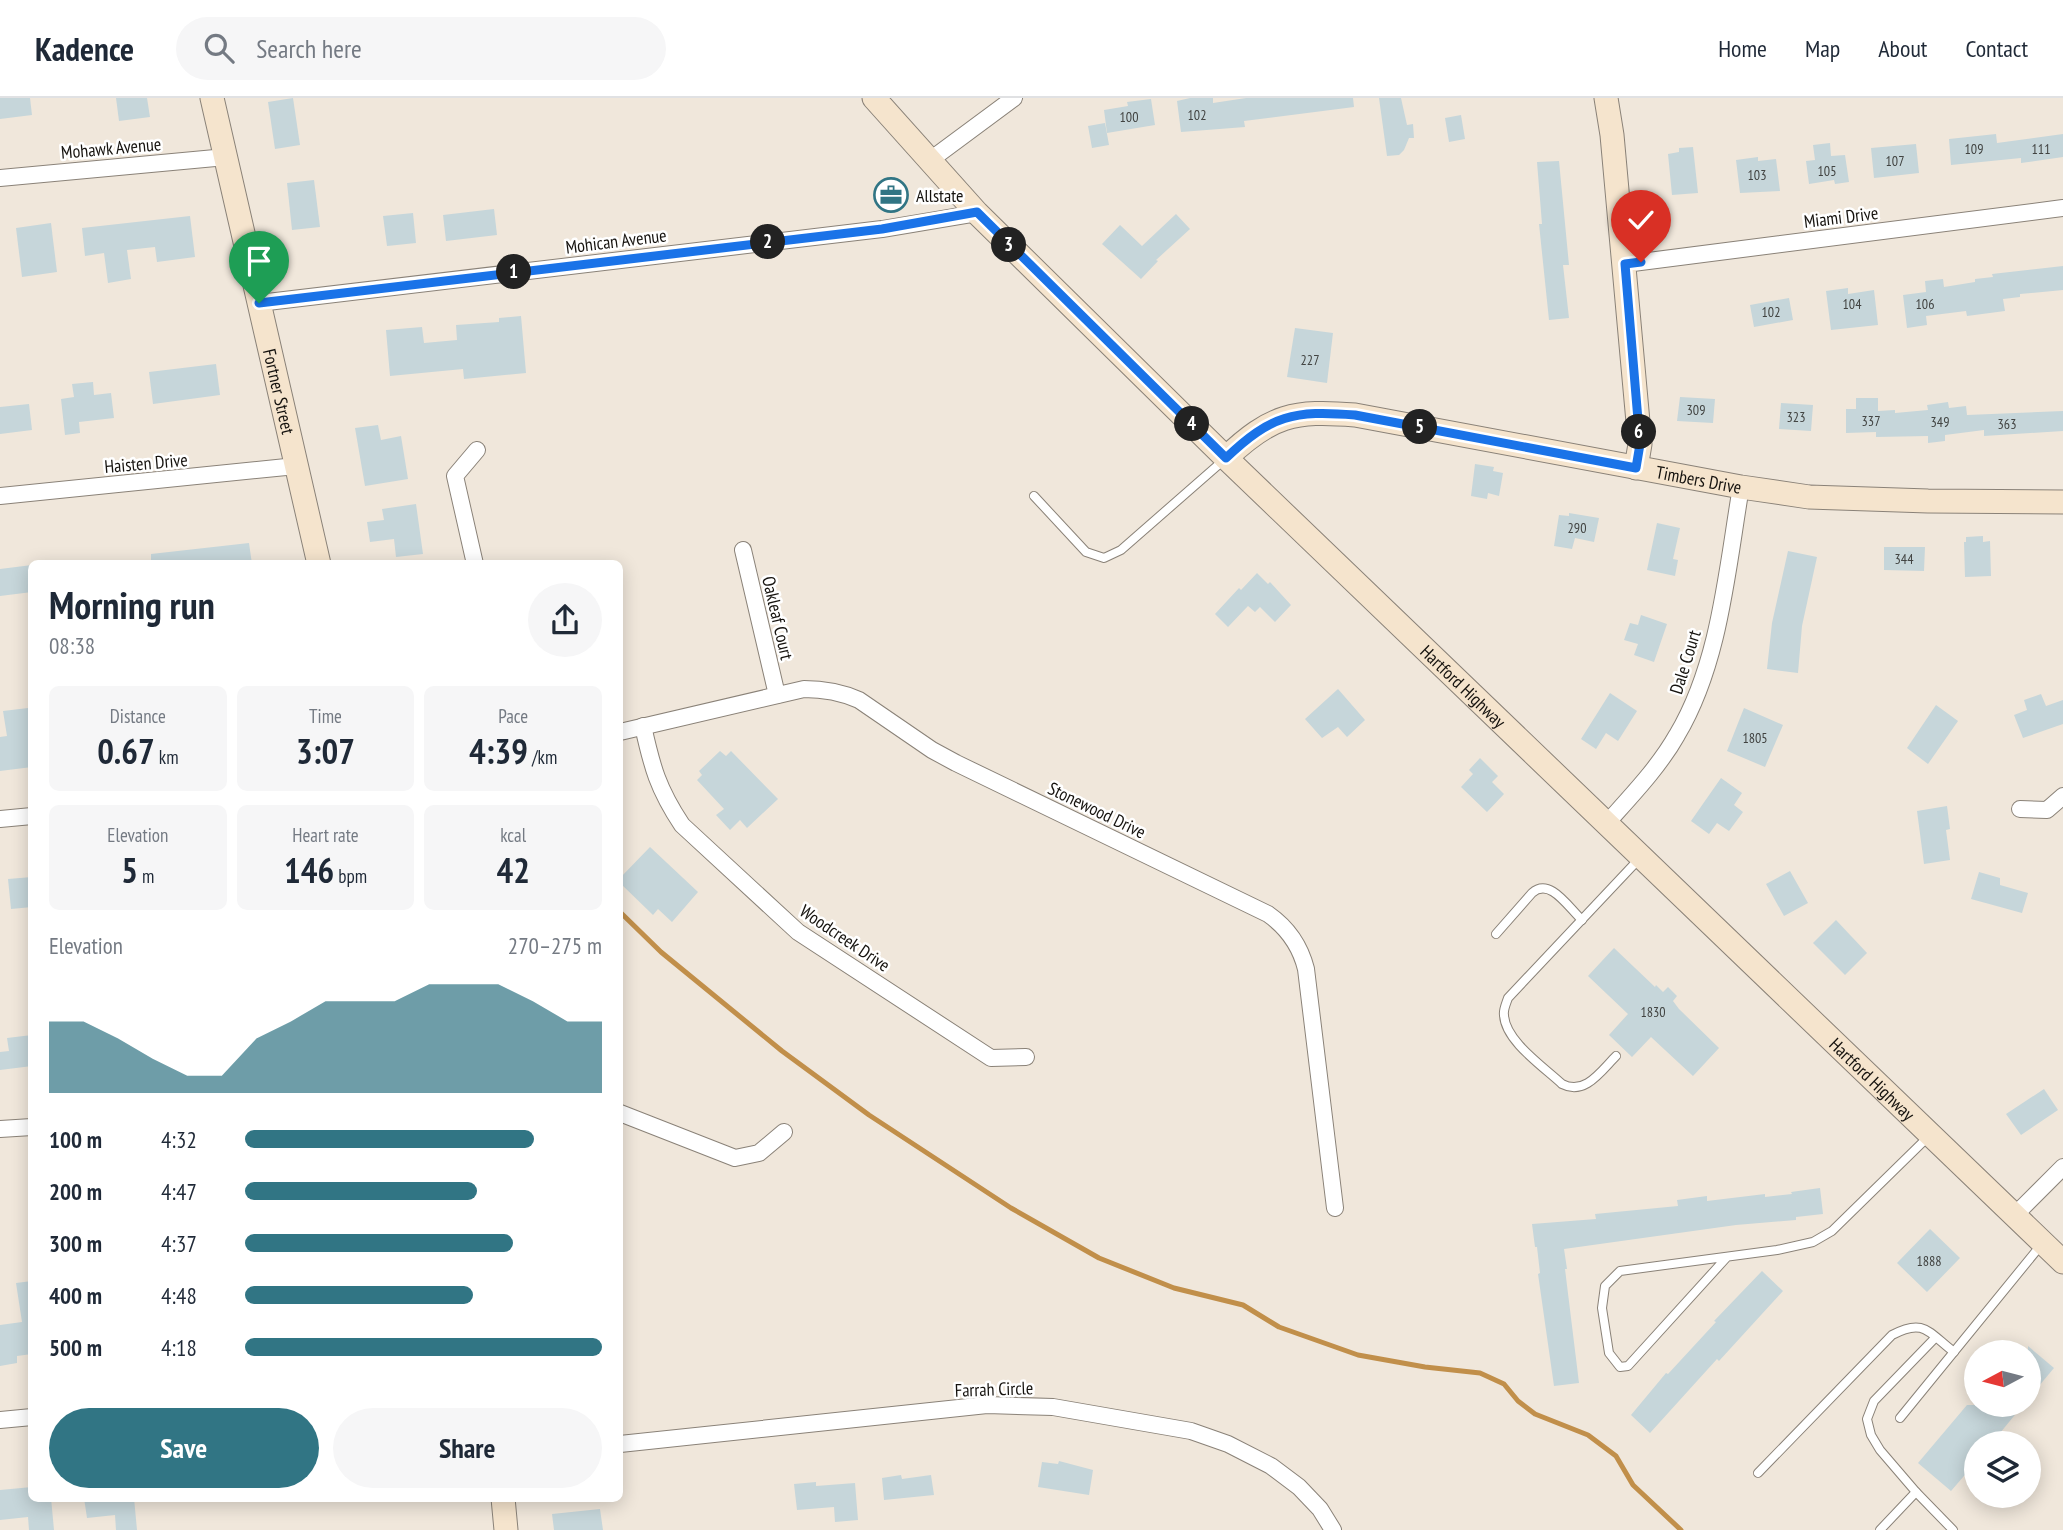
<!DOCTYPE html>
<meta charset="utf-8">
<style>
:root{--surface:#fff;--page:#f6f6f7;--text:#1f2937;--muted:#747a83;--line:#e0e1e3;--accent:#317584}
body{margin:0;font-family:"PT Sans Narrow",sans-serif;background:var(--page);color:var(--text);height:100vh;display:flex;flex-direction:column;font-size:26px;white-space:nowrap}
*{box-sizing:border-box;margin:0}
p{font-size:23px;color:var(--muted)}
.icon{flex:none;width:38px;height:38px;fill:none;stroke:currentColor;stroke-width:2;stroke-linecap:round;stroke-linejoin:round}
.map{position:relative;flex:1;overflow:hidden}
.side{position:absolute;left:28px;top:462px;width:595px;height:942px;display:flex;flex-direction:column;background:var(--surface);border-radius:10px;box-shadow:0 4px 18px #0003}
.side>*{flex:none}
.needle{width:46px;rotate:263deg}
.buttons{position:absolute;left:1964px;top:1242px;display:grid;gap:14px}
.buttons a{display:grid;place-items:center;width:77px;height:77px;border-radius:50%;background:var(--surface);box-shadow:0 4px 18px #0003;font-size:35px}
.pin{position:absolute;display:grid;place-items:center;width:60px;height:60px;color:#fff;margin:-72px -30px;border-radius:50% 50% 50% 0;rotate:-45deg;box-shadow:0 0 7px #0007}
.pin .icon{rotate:45deg}
.km{position:absolute;width:35px;height:35px;margin:-18px;border-radius:50%;background:#222;color:#fff;font-size:19px;line-height:35px;text-align:center}
.round{display:grid;place-items:center;flex:none;width:74px;height:74px;border-radius:37px;background:var(--page)}
.summary{display:flex;align-items:center;justify-content:space-between;height:119px;padding:0 21px}
h1{font-size:38px;font-weight:800;line-height:52px}
.metrics{display:grid;grid-template-columns:repeat(3,1fr);gap:10px;height:119px;padding:7px 21px}
.metrics div{display:grid;align-content:center;border-radius:10px;background:var(--page);text-align:center}
.metrics b{font-size:35px;font-weight:800}
.metrics small{font-size:19px;font-weight:400}
.metrics p{font-size:19px}
.chart{height:196px;padding:14px 21px}
.chart p{display:flex;justify-content:space-between}
.chart svg{width:100%;height:126px;margin-top:7px;fill:var(--accent);opacity:.7}
.action{display:flex;gap:14px;margin-top:auto;padding:14px 21px}
.action a{flex:1;height:80px;border-radius:42px;background:var(--accent);color:#fff;font-size:28px;font-weight:800;line-height:80px;text-align:center}
.action a+a{background:var(--page);color:var(--text)}
ul{padding:0 21px;list-style:none;font-size:23px}
li{display:grid;grid-template-columns:112px 84px 1fr;align-items:center;height:52px}
li i{height:18px;border-radius:9px;background:var(--accent)}
header{display:flex;align-items:center;gap:42px;box-sizing:border-box;height:98px;padding:0 35px;background:var(--surface);border-bottom:2px solid var(--line)}
header strong{font-size:33px}
nav{display:flex;gap:38px;margin-inline-start:auto;font-size:24px}
.search{width:490px;height:63px;background:var(--page);display:flex;align-items:center;gap:18px;box-sizing:border-box;padding:0 24px;border-radius:38px;color:var(--muted);font-size:26px}
.map>svg:first-child{display:block}
.lines{fill:none;stroke-linecap:round;stroke-linejoin:round}
.stream{stroke:#c18f4a;stroke-width:5}
.building{fill:#c6d6da}
.lane-casing{stroke:#8a8278;stroke-width:10}
.street-casing{stroke:#8a8278;stroke-width:18}
.secondary-casing{stroke:#8a8278;stroke-width:25}
.lane{stroke:#fff;stroke-width:8}
.street{stroke:#fff;stroke-width:16}
.secondary{stroke:#f5e4cd;stroke-width:23}
.route-casing{stroke:#fff;stroke-width:14}
.route{stroke:#1a73e8;stroke-width:9}
.labels{text-anchor:middle;dominant-baseline:central;stroke-width:5;stroke-linejoin:round;paint-order:stroke}
.number-label{font-size:14px;fill:#414341}
.street-label{font-size:18px;fill:#15120e;stroke:#fff}
.poi-label{font-size:18px;fill:#15120e;stroke:#fff;text-anchor:start}
</style>
<header>
<strong>Kadence</strong>
<div class="search"><svg class="icon" aria-label="search" viewBox="0 0 24 24"><circle cx="10" cy="10" r="6"/><path d="M15 15l6 6"/></svg>Search here</div>
<nav><a>Home</a><a>Map</a><a>About</a><a>Contact</a></nav>
</header>
<div class="map">
<svg width="2063" height="1432" viewBox="0 0 2063 1432">
<rect width="100%" height="100%" fill="#f0e7db"/>
<g class="lines">
<polyline class="stream" points="620,814 661,854 782,953 869,1017 1011,1110 1099,1160 1174,1190 1243,1207 1279,1229 1358,1257 1425,1269 1480,1275 1504,1286 1518,1303 1535,1316 1588,1337 1616,1358 1633,1387 1681,1432"/>
</g>
<g class="building">
<polygon points="0,0 30,0 32,17 0,21"/>
<polygon points="116,0 147,0 150,19 119,23"/>
<polygon points="293,0 300,47 275,51 268,4"/>
<polygon points="1190,0 1213,0 1213,5 1246,0 1353,0 1354,9 1244,23 1245,29 1181,34 1177,3"/>
<polygon points="1379,0 1401,0 1407,27 1413,26 1414,40 1409,40 1404,52 1399,57 1387,58"/>
<polygon points="1151,1 1155,27 1107,35 1104,12 1128,8 1127,4"/>
<polygon points="1461,17 1465,41 1449,44 1445,20"/>
<polygon points="1105,25 1109,47 1092,50 1088,28"/>
<polygon points="1996,36 1997,45 2063,36 2063,59 2021,65 2021,60 1951,67 1949,41"/>
<polygon points="1830,45 1831,58 1845,57 1849,84 1835,86 1834,82 1809,86 1806,63 1815,62 1813,47"/>
<polygon points="1916,46 1919,75 1874,80 1871,50"/>
<polygon points="1693,49 1698,95 1672,97 1668,56 1679,54 1679,50"/>
<polygon points="1758,59 1758,63 1776,61 1780,93 1740,95 1736,62"/>
<polygon points="1559,63 1569,167 1563,167 1569,220 1549,222 1539,126 1542,126 1537,64"/>
<polygon points="314,82 320,129 292,132 287,85"/>
<polygon points="494,111 497,137 446,143 443,117"/>
<polygon points="413,115 416,145 387,148 383,118"/>
<polygon points="1176,116 1190,131 1156,162 1158,163 1141,181 1102,146 1120,127 1142,148"/>
<polygon points="190,118 195,159 157,164 155,149 127,152 131,181 108,185 104,155 85,158 82,130"/>
<polygon points="51,125 57,174 22,179 16,130"/>
<polygon points="2063,168 2063,192 2020,196 2020,199 2003,201 2005,213 1967,218 1966,213 1926,218 1927,227 1907,230 1903,197 1926,194 1925,183 1943,181 1944,189 1975,184 1975,181 1993,179 1992,176"/>
<polygon points="1848,190 1848,196 1874,192 1878,227 1831,232 1826,193"/>
<polygon points="1789,200 1793,222 1754,229 1750,207"/>
<polygon points="521,218 526,275 464,281 463,271 390,278 386,232 422,229 424,245 457,242 456,227 499,224 499,220"/>
<polygon points="1295,230 1333,235 1327,285 1287,279"/>
<polygon points="216,266 220,297 153,306 149,274"/>
<polygon points="93,284 94,297 111,295 114,320 79,324 80,335 65,337 61,301 74,299 72,286"/>
<polygon points="1680,299 1715,301 1713,325 1677,323"/>
<polygon points="1856,300 1878,300 1878,313 1895,312 1895,315 1928,312 1927,307 1948,304 1949,310 1966,308 1967,317 2063,313 2063,333 1984,338 1984,332 1945,337 1945,343 1928,345 1928,338 1876,339 1876,334 1846,335 1846,311 1856,311"/>
<polygon points="1781,305 1813,307 1811,333 1779,331"/>
<polygon points="29,306 32,332 0,336 0,309"/>
<polygon points="378,327 381,342 401,338 408,381 365,388 355,330"/>
<polygon points="1475,366 1494,369 1493,373 1503,375 1499,398 1488,395 1487,401 1471,398"/>
<polygon points="416,406 423,456 396,459 394,441 370,444 367,424 384,422 382,411"/>
<polygon points="1569,415 1599,420 1594,444 1575,440 1572,451 1554,448 1559,417 1569,418"/>
<polygon points="1657,425 1680,430 1673,461 1678,462 1675,478 1647,472"/>
<polygon points="1983,438 1983,444 1990,443 1991,478 1965,479 1964,444 1966,444 1966,439"/>
<polygon points="249,445 252,466 151,466 151,456"/>
<polygon points="1884,449 1925,449 1924,473 1884,472"/>
<polygon points="1788,453 1817,459 1802,528 1798,575 1767,571 1772,525"/>
<polygon points="32,467 32,494 0,498 0,471"/>
<polygon points="1257,475 1268,486 1270,484 1291,507 1275,524 1260,509 1255,514 1248,508 1228,529 1215,516 1239,490 1241,492"/>
<polygon points="1641,517 1667,526 1654,564 1634,557 1638,546 1624,542 1630,525 1638,527"/>
<polygon points="1338,591 1365,622 1347,639 1338,629 1322,640 1305,621"/>
<polygon points="1610,595 1637,613 1618,643 1606,635 1596,651 1581,641"/>
<polygon points="2041,596 2046,608 2063,602 2063,626 2023,640 2014,617 2027,612 2024,602"/>
<polygon points="1936,607 1958,623 1928,666 1907,650"/>
<polygon points="28,610 32,637 32,669 0,673 0,639 7,638 3,613"/>
<polygon points="1744,610 1783,627 1765,669 1727,653"/>
<polygon points="720,653 726,658 731,653 778,701 747,730 740,722 730,732 716,717 724,711 697,682 702,677 699,673"/>
<polygon points="1480,660 1498,678 1492,684 1504,696 1487,714 1461,689 1473,676 1469,672"/>
<polygon points="1721,680 1742,695 1734,707 1743,714 1729,733 1717,725 1709,736 1691,723"/>
<polygon points="1947,708 1950,731 1946,732 1950,762 1924,766 1917,713"/>
<polygon points="650,749 698,794 672,824 658,811 653,817 620,785 620,780"/>
<polygon points="1790,773 1808,805 1784,818 1766,786"/>
<polygon points="1979,774 2000,780 2000,787 2028,795 2022,815 1971,801"/>
<polygon points="32,779 32,809 11,811 8,781"/>
<polygon points="1836,822 1867,855 1845,877 1813,845"/>
<polygon points="1614,850 1655,889 1656,887 1663,894 1668,889 1677,898 1673,903 1679,911 1719,950 1693,978 1651,939 1632,959 1609,937 1628,916 1588,878"/>
<polygon points="32,937 32,968 0,972 0,954 9,953 7,940"/>
<polygon points="2044,991 2058,1012 2021,1037 2006,1016"/>
<polygon points="1820,1090 1823,1116 1796,1119 1796,1122 1736,1127 1564,1151 1567,1171 1565,1171 1579,1285 1554,1288 1538,1176 1540,1175 1537,1149 1535,1149 1532,1126 1596,1121 1595,1116 1678,1108 1677,1102 1707,1098 1707,1103 1765,1096 1765,1099 1792,1096 1791,1094"/>
<polygon points="1930,1131 1960,1160 1927,1194 1897,1165"/>
<polygon points="1762,1173 1783,1193 1719,1263 1717,1261 1650,1335 1631,1317 1666,1275 1668,1276 1716,1224 1714,1223"/>
<polygon points="32,1183 32,1256 17,1258 17,1265 0,1268 0,1227 22,1224 16,1185"/>
<polygon points="2028,1248 2054,1270 2028,1301"/>
<polygon points="1967,1307 2023,1307 1991,1346 1976,1346 1976,1364 1951,1393 1918,1365"/>
<polygon points="1059,1363 1093,1372 1089,1397 1038,1389 1042,1364 1058,1366"/>
<polygon points="901,1377 902,1381 931,1377 934,1397 884,1402 882,1380"/>
<polygon points="816,1384 816,1388 855,1385 858,1422 835,1424 834,1409 797,1412 794,1386"/>
<polygon points="32,1389 32,1400 51,1400 54,1432 29,1432 28,1419 0,1422 0,1392"/>
<polygon points="84,1400 134,1400 137,1432 116,1432 115,1417 87,1420"/>
<polygon points="600,1411 603,1432 554,1432 552,1416"/>
</g>
<g class="lines">
<g class="lane-casing">
<g id="lane">
<polyline points="1034,398 1086,454 1104,460 1121,452 1225,361"/>
<path d="M1496,836L1532,795C1550,779 1568,809 1582,822"/>
<path d="M1616,958C1601,973 1585,998 1562,986C1544,969 1505,943 1504,917C1503,912 1506,906 1508,900L1639,761"/>
<polyline points="1727,1159 1628,1268 1620,1269 1609,1255 1602,1210 1605,1188 1620,1173 1777,1152 1813,1144 1832,1133 1928,1039"/>
<polyline points="1900,1320 2041,1147"/>
<path d="M1758,1375L1892,1237C1924,1220 1928,1234 1954,1254"/>
<polyline points="1916,1394 1953,1432"/>
<polyline points="1880,1432 1916,1394 1880,1352 1871,1337 1867,1321 1874,1303 1935,1240"/>
</g>
</g>
<g class="street-casing">
<g id="street">
<polyline points="929,63 1014,0"/>
<polyline points="0,80 226,59"/>
<polyline points="1625,166 2063,110"/>
<polyline points="259,205 882,131 977,115"/>
<polyline points="0,398 296,368"/>
<polyline points="743,452 777,597"/>
<polyline points="475,466 455,378 477,352"/>
<path d="M643,628C652,669 658,691 682,727L798,834L991,960L1026,959"/>
<path d="M620,634L804,591C824,591 841,594 859,602L932,652L956,665L1268,816C1288,830 1300,847 1306,871L1335,1110"/>
<polyline points="2020,711 2047,712 2063,698"/>
<polyline points="0,721 32,718"/>
<path d="M1607,725C1631,698 1659,669 1677,637C1720,565 1727,471 1741,389"/>
<polyline points="620,1015 735,1060 759,1055 784,1034"/>
<polyline points="0,1031 32,1029"/>
<polyline points="2014,1118 2063,1069"/>
<polyline points="0,1322 32,1319"/>
<polyline points="620,1346 987,1307 1053,1309 1191,1333 1228,1346 1271,1368 1299,1389 1320,1411 1333,1432"/>
</g>
</g>
<g class="secondary-casing">
<g id="secondary">
<path id="s1" d="M212,0L319,466"/>
<path id="s2" d="M874,0L977,115L1226,360L2063,1164"/>
<polyline points="1606,0 1612,37 1640,346 1636,370"/>
<path id="s3" d="M1226,360C1271,317 1294,312 1355,317L1741,389L1809,399L1928,403L2063,404"/>
<polyline points="503,1400 506,1432"/>
</g>
</g>
<use href="#lane" class="lane"/>
<use href="#street" class="street"/>
<use href="#secondary" class="secondary"/>
</g>
<g class="lines">
<g class="route-casing">
<path id="route" d="M259,205L882,131L977,114L1226,360C1271,317 1294,312 1355,317L1636,370L1640,346L1625,166L1641,164"/>
</g>
<use href="#route" class="route"/>
</g>
<defs>
<g id="office-ring" transform="scale(1.75)"><circle r="9.5" fill="#fff" stroke="#317584" stroke-width="1.5"/><path d="M-6-3h4V-5.5h4V-3h4V5H-6ZM-1-4.5V-3h2v-1.5ZM-6 0V1H6V0Z" fill="#317584"/></g>
</defs>
<g fill-rule="evenodd">
<use href="#office-ring" x="891" y="97"/>
</g>
<g class="labels">
<g class="number-label">
<text x="1197" y="17">102</text>
<text x="1129" y="19">100</text>
<text x="1974" y="51">109</text>
<text x="2041" y="51">111</text>
<text x="1895" y="63">107</text>
<text x="1827" y="73">105</text>
<text x="1757" y="77">103</text>
<text x="1852" y="206">104</text>
<text x="1925" y="206">106</text>
<text x="1771" y="214">102</text>
<text x="1310" y="262">227</text>
<text x="1696" y="312">309</text>
<text x="1796" y="319">323</text>
<text x="1871" y="323">337</text>
<text x="1940" y="324">349</text>
<text x="2007" y="326">363</text>
<text x="1577" y="430">290</text>
<text x="1904" y="461">344</text>
<text x="1755" y="640">1805</text>
<text x="1653" y="914">1830</text>
<text x="1929" y="1163">1888</text>
</g>
<g class="street-label">
<text transform="translate(111 50) rotate(-5)">Mohawk Avenue</text>
<text transform="translate(1841 119) rotate(-7)">Miami Drive</text>
<text transform="translate(616 143) rotate(-7)">Mohican Avenue</text>
<text stroke="none"><textPath href="#s1" startOffset="301">Fortner Street</textPath></text>
<text transform="translate(146 365) rotate(-5)">Haisten Drive</text>
<text stroke="none"><textPath href="#s3" startOffset="492">Timbers Drive</textPath></text>
<text transform="translate(778 520) rotate(77)">Oakleaf Court</text>
<text transform="translate(1685 564) rotate(-73)">Dale Court</text>
<text stroke="none"><textPath href="#s2" startOffset="833">Hartford Highway</textPath></text>
<text transform="translate(1097 712) rotate(26)">Stonewood Drive</text>
<text transform="translate(845 840) rotate(34)">Woodcreek Drive</text>
<text stroke="none"><textPath href="#s2" startOffset="1400">Hartford Highway</textPath></text>
<text transform="translate(994 1291) rotate(-2)">Farrah Circle</text>
</g>
<g class="poi-label">
<text x="916" y="97">Allstate</text>
</g>
</g>
</svg>
<div class="buttons">
<a><svg class="needle" viewBox="-14 -14 28 28"><path d="M0-13l5 13h-10z" fill="#e53935"/><path d="M0 13l5-13h-10z" fill="#747a83"/></svg></a>
<a><svg class="icon" aria-label="layers" viewBox="0 0 24 24"><path d="M12 4l9 5-9 5-9-5zM3 14l9 5 9-5"/></svg></a>
</div>
<div class="pin" style="left:259px;top:205px;background:#1e9e55"><svg class="icon" aria-label="arrive" viewBox="0 0 24 24"><path d="M6 21V4h12l-3 4 3 4H6"/></svg></div>
<div class="pin" style="left:1641px;top:164px;background:#d93025"><svg class="icon" aria-label="check" viewBox="0 0 24 24"><path d="M5 12l5 5 9-10"/></svg></div>
<b class="km" style="left:514px;top:174px">1</b>
<b class="km" style="left:768px;top:144px">2</b>
<b class="km" style="left:1009px;top:147px">3</b>
<b class="km" style="left:1192px;top:326px">4</b>
<b class="km" style="left:1420px;top:329px">5</b>
<b class="km" style="left:1639px;top:334px">6</b>
<section class="side">
<div class="summary"><div><h1>Morning run</h1><p>08:38</p></div><a class="round"><svg class="icon" aria-label="share" viewBox="0 0 24 24"><path d="M12 15V3M7 8l5-5 5 5M5 13v7h14v-7"/></svg></a></div>
<div class="metrics">
<div><p>Distance</p><b>0.67<small> km</small></b></div>
<div><p>Time</p><b>3:07</b></div>
<div><p>Pace</p><b>4:39<small> /km</small></b></div>
</div>
<div class="metrics">
<div><p>Elevation</p><b>5<small> m</small></b></div>
<div><p>Heart rate</p><b>146<small> bpm</small></b></div>
<div><p>kcal</p><b>42</b></div>
</div>
<div class="chart"><p><span>Elevation</span>270–275 m</p>
<svg viewBox="0 0 160 44" preserveAspectRatio="none"><path d="M0 44V19L10 19L20 25L30 32L40 38L50 38L60 25L70 19L80 12L90 12L100 12L110 6L120 6L130 6L140 12L150 19L160 19V44z"/></svg>
</div>
<ul>
<li><b>100 m</b>4:32<i style="width:81%"></i></li>
<li><b>200 m</b>4:47<i style="width:65%"></i></li>
<li><b>300 m</b>4:37<i style="width:75%"></i></li>
<li><b>400 m</b>4:48<i style="width:64%"></i></li>
<li><b>500 m</b>4:18<i style="width:100%"></i></li>
</ul>
<div class="action"><a>Save</a><a>Share</a></div>
</section>
</div>
